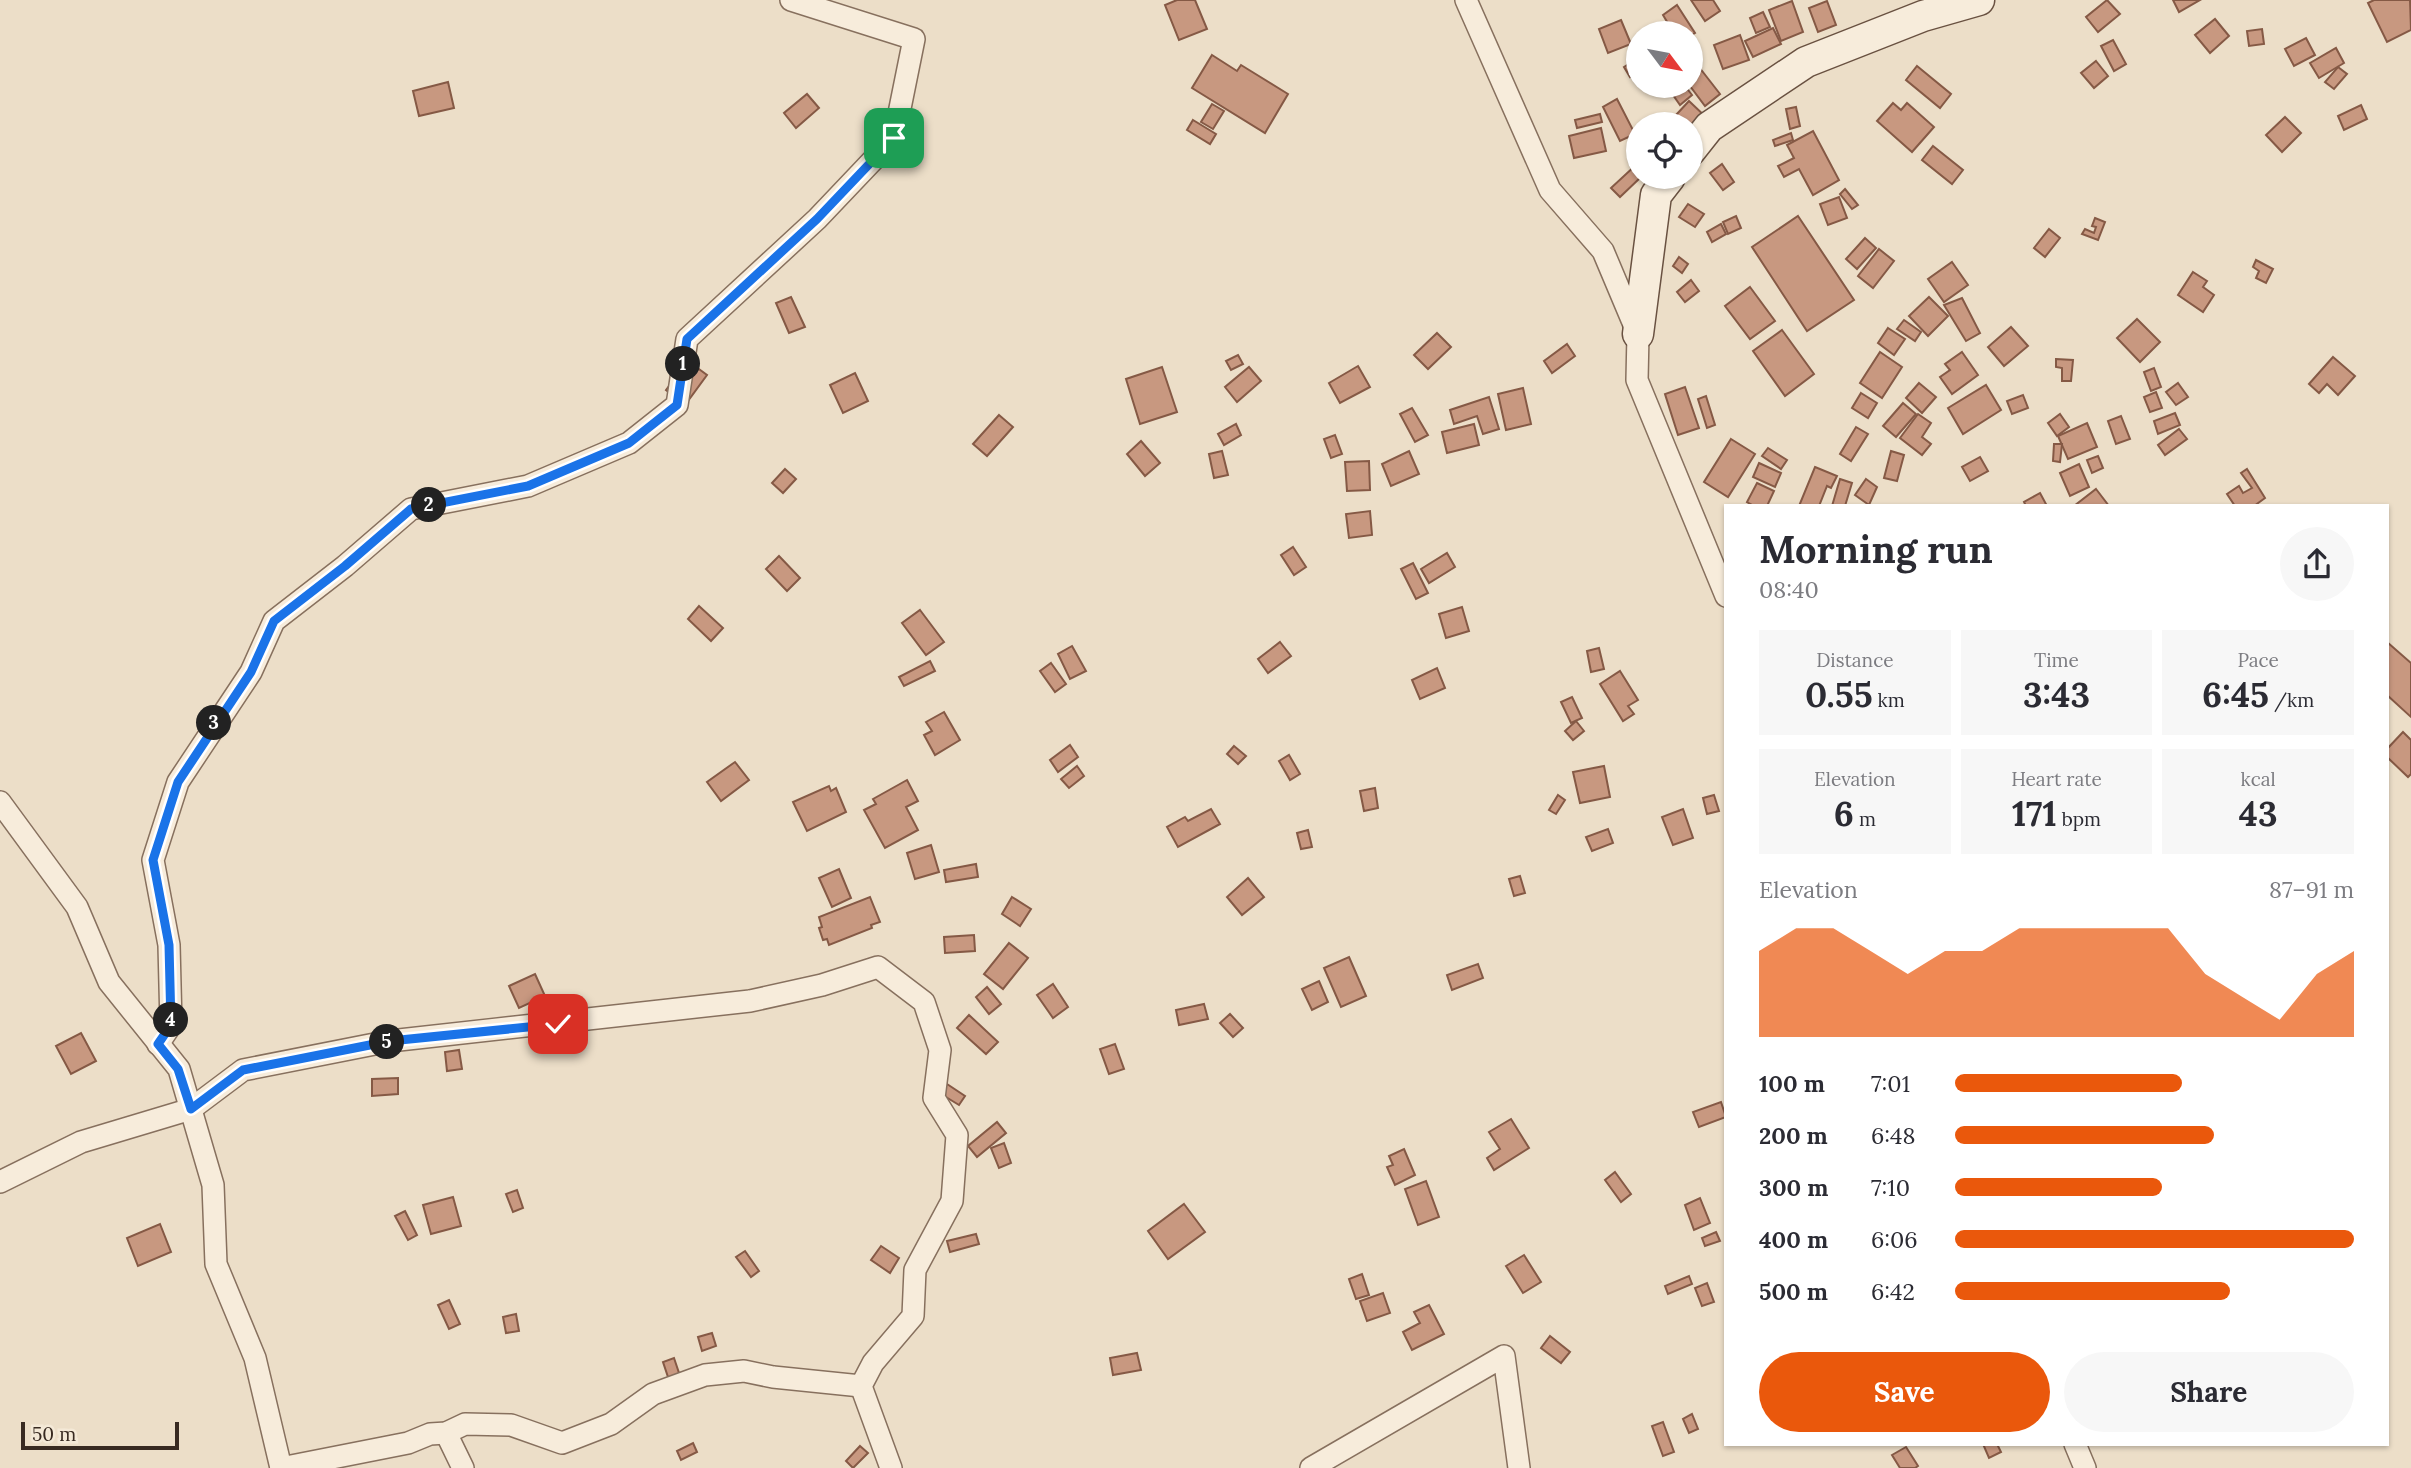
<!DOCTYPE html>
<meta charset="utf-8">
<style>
:root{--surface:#fff;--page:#f7f7f7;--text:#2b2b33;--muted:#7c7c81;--accent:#ea580c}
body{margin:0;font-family:Lora,serif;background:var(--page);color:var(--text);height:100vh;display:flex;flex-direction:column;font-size:26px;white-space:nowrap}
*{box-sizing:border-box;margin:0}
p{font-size:23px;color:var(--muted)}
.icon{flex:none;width:38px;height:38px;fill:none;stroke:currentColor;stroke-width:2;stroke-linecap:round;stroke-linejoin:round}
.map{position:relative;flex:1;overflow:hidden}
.details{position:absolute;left:1724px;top:504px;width:665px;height:942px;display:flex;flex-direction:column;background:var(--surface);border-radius:0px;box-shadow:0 2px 5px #0004}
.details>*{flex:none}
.needle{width:46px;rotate:122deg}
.tools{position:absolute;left:1626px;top:21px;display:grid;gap:14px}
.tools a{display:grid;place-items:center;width:77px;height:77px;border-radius:50%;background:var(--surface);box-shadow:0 2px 5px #0004;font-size:35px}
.scale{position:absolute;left:21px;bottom:18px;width:158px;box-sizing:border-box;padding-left:7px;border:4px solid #382a21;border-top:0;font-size:19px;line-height:24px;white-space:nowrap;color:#382a21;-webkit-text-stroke:5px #f4e9d7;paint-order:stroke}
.pin{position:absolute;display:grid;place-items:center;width:60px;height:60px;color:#fff;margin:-30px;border-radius:14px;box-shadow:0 4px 10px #0006}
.km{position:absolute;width:35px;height:35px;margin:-18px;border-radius:50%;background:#222;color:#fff;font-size:19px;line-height:35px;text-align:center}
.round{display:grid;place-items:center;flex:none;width:74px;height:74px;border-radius:37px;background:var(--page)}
.head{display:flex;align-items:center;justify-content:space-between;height:119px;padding:0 35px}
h1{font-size:38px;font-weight:700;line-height:52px}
.metrics{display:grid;grid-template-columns:repeat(3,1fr);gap:10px;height:119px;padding:7px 35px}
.metrics div{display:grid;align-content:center;border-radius:0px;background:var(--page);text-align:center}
.metrics b{font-size:35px;font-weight:700}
.metrics small{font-size:19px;font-weight:400}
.metrics p{font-size:19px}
.chart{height:196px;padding:14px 35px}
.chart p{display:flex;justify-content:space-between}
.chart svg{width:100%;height:126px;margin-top:7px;fill:var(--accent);opacity:.7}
.button{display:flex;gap:14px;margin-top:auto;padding:14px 35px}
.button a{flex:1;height:80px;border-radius:42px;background:var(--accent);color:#fff;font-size:28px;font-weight:700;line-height:80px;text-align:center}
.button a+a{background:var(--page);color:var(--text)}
ul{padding:0 35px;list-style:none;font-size:23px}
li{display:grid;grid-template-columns:112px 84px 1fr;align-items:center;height:52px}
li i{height:18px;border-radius:9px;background:var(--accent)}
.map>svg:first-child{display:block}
.building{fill:#c89880;stroke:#855945;stroke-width:2}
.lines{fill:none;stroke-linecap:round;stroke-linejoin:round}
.street-casing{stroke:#87705e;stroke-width:24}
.secondary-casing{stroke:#695141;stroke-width:33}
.street{stroke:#f7ecdb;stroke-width:21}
.secondary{stroke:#f7ecdb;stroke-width:30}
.route-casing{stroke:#fff;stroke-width:14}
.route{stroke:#1a73e8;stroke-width:9}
</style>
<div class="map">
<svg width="2411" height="1468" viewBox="0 0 2411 1468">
<rect width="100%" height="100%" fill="#ecdec8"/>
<g class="building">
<polygon points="1177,0 1195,0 1207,29 1179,40 1165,5"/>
<polygon points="1691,0 1713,0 1720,11 1705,21"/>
<polygon points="2107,0 2120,14 2098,32 2086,17"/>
<polygon points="2173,0 2200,0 2179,12"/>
<polygon points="2374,0 2410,0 2411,30 2387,42 2368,3"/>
<polygon points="1792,1 1803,32 1781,41 1769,10"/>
<polygon points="1827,1 1836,25 1818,32 1809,8"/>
<polygon points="1677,5 1695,33 1690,36 1690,33 1667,33 1672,30 1663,15"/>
<polygon points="1763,12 1770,27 1756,33 1750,18"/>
<polygon points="2215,19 2229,36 2210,53 2195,35"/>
<polygon points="1621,20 1631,44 1608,53 1599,29"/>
<polygon points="1773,28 1781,44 1753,57 1745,41"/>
<polygon points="2262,29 2264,44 2249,46 2247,31"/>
<polygon points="1740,35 1749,60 1723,69 1714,45"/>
<polygon points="2306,38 2315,55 2294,66 2285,49"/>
<polygon points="2113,40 2126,64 2114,71 2101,46"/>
<polygon points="2336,48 2344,63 2319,78 2310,63"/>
<polygon points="1212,55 1237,71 1241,65 1288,94 1265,133 1192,88"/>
<polygon points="1638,58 1638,72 1630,77 1624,67"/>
<polygon points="1692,58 1720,94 1705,106 1690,86"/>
<polygon points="2096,61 2108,76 2094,88 2081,73"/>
<polygon points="1917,66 1951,94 1940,108 1906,80"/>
<polygon points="2338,67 2347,74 2334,89 2325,82"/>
<polygon points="448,82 454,108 419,116 413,91"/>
<polygon points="1685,86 1692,95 1680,105 1673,95"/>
<polygon points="807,94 819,108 796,128 784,113"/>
<polygon points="1617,99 1635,134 1620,141 1603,107"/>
<polygon points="1689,101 1709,120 1690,139 1690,124 1680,124 1683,121 1676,115"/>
<polygon points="1893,103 1901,110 1907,103 1934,127 1912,152 1877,121"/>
<polygon points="1212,104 1224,111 1213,129 1201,122"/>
<polygon points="2361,105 2367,119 2344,130 2338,116"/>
<polygon points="1796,107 1800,126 1790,129 1786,109"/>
<polygon points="1600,114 1602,122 1577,128 1575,120"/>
<polygon points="2285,117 2301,133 2282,152 2266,135"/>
<polygon points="1193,120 1216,134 1210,144 1187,130"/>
<polygon points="1601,128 1606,151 1574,158 1569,136"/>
<polygon points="1813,131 1839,180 1813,195 1799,169 1784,177 1778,166 1794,158 1787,145"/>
<polygon points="1791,133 1793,140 1775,146 1773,140"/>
<polygon points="1933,146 1963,170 1952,184 1922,160"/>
<polygon points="1638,163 1638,177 1641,177 1620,197 1611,188"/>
<polygon points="1722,164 1734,182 1723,190 1710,173"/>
<polygon points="1845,189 1858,205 1852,209 1840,194"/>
<polygon points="1839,197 1847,218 1828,225 1820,204"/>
<polygon points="1688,204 1704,214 1695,227 1679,217"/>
<polygon points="1736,216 1741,228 1728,234 1723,222"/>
<polygon points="1798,216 1854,300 1807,331 1752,247"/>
<polygon points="2095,218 2105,222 2098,240 2082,234 2085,229 2094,233 2096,227 2092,226"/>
<polygon points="1721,224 1726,234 1712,242 1707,232"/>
<polygon points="2049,229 2060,238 2045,257 2034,248"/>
<polygon points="1865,238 1876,248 1857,269 1846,259"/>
<polygon points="1879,249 1894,261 1873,288 1858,276"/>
<polygon points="1679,257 1688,264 1682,273 1673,266"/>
<polygon points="2256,260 2273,269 2266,283 2256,278 2259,271 2253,267"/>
<polygon points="1952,262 1968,285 1944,302 1928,279"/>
<polygon points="2193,272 2207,281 2203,287 2214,295 2203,312 2178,295"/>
<polygon points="1691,280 1699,291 1685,302 1677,292"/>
<polygon points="1750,287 1775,321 1750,339 1725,306"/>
<polygon points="791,297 805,327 789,333 776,303"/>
<polygon points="1929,297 1948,316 1928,336 1909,316"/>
<polygon points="1962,298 1980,333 1966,341 1944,305"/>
<polygon points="2137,319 2160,342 2140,362 2117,338"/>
<polygon points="1904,320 1921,332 1915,341 1897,329"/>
<polygon points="2011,327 2028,346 2004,366 1988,347"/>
<polygon points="1888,328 1905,339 1894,355 1878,343"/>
<polygon points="1782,330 1814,374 1785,396 1753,351"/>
<polygon points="1437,333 1451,347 1428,369 1414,355"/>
<polygon points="1567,344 1575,356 1552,373 1544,361"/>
<polygon points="1880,352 1902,367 1882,398 1860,383"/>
<polygon points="1962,352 1978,375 1952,394 1940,377 1950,370 1945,364"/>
<polygon points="1238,355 1243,364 1231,370 1226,361"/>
<polygon points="2333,357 2355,376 2338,395 2327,384 2319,393 2309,384"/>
<polygon points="2056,359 2073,360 2071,381 2062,381 2062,368 2056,367"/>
<polygon points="688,361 707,375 685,405 666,390"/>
<polygon points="1358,366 1370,387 1340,403 1329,383"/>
<polygon points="1162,367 1177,412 1140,424 1126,379"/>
<polygon points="1249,367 1261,381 1237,402 1225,387"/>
<polygon points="2154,368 2161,387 2151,391 2144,372"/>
<polygon points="855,373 868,401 843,413 830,385"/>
<polygon points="1919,383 1936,397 1922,413 1906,398"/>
<polygon points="2178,383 2188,397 2176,405 2166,392"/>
<polygon points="1986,385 2001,410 1963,434 1948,408"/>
<polygon points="1685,387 1699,428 1678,435 1665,394"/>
<polygon points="1523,388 1531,424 1506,430 1498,394"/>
<polygon points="2156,392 2162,408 2150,412 2144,397"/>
<polygon points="1861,393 1877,403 1868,418 1852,408"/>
<polygon points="2023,395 2028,408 2012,414 2007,401"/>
<polygon points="1706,396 1715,425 1707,428 1698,399"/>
<polygon points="1489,397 1499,429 1483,434 1477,416 1454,424 1450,410"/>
<polygon points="1903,403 1916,414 1896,437 1883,426"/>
<polygon points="1412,408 1428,435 1415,442 1400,414"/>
<polygon points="2175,413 2180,425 2158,434 2154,421"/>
<polygon points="1918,414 1931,423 1922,437 1931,444 1922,455 1900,438"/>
<polygon points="2060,414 2069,427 2057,436 2048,423"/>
<polygon points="999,415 1013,427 987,456 973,444"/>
<polygon points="2121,416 2130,439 2116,444 2108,421"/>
<polygon points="2087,423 2097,447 2068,459 2058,436"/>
<polygon points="1236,424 1241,435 1224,445 1218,434"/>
<polygon points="1474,424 1479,445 1447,453 1442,432"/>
<polygon points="1856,427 1868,434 1851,461 1840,454"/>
<polygon points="2179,429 2187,439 2165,455 2158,445"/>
<polygon points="1335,435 1342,454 1331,458 1324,439"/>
<polygon points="1731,439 1755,454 1728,497 1704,482"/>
<polygon points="1141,441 1160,463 1145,476 1127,454"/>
<polygon points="2054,444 2062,444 2060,462 2053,461"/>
<polygon points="1768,448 1787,460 1781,469 1762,456"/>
<polygon points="1222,451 1228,475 1214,478 1209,454"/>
<polygon points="1409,451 1419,474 1391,486 1382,464"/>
<polygon points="1891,451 1904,455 1897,481 1884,478"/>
<polygon points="2098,456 2103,468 2092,473 2087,460"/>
<polygon points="1980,457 1988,471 1970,481 1962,467"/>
<polygon points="1369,461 1370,490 1347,491 1345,462"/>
<polygon points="1759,463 1781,473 1775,487 1753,477"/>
<polygon points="2079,464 2089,487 2070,496 2060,473"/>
<polygon points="1815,467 1837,476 1831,488 1827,486 1819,506 1799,506"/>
<polygon points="785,469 796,479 783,493 772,483"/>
<polygon points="2247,469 2265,498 2254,506 2235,506 2227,494 2239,486 2243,493 2252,488 2241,473"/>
<polygon points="1840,479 1852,483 1845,506 1832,506"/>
<polygon points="1866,479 1877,487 1869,505 1855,495"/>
<polygon points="1757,483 1774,491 1767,506 1754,506 1747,502"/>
<polygon points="2096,489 2109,506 2074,506"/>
<polygon points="2040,493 2047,506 2026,506 2024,502"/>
<polygon points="1370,511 1372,535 1349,538 1346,514"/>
<polygon points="1293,547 1306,567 1294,575 1281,555"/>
<polygon points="1447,553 1455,567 1429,583 1421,569"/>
<polygon points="779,556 800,578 787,591 766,569"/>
<polygon points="1413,563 1428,593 1416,599 1401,569"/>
<polygon points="699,606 723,628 711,641 688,619"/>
<polygon points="1462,607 1469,631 1446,638 1439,614"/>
<polygon points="920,610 944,642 926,655 902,623"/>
<polygon points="1280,642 1291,656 1268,673 1258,659"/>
<polygon points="2387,642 2411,663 2411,717 2387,695"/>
<polygon points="1072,646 1086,671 1070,679 1058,654"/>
<polygon points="1599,648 1604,669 1591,672 1587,651"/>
<polygon points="930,661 935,671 904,686 899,677"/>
<polygon points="1051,663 1066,684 1055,692 1040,671"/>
<polygon points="1437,668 1445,688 1420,699 1412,680"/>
<polygon points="1620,671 1638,700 1628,706 1634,714 1623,721 1600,684"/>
<polygon points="1572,697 1582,718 1571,723 1561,702"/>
<polygon points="944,712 960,740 935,755 924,735 932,731 926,722"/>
<polygon points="1576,721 1584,731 1573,740 1565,731"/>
<polygon points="2403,732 2411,740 2411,774 2408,777 2387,757 2387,749"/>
<polygon points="1070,745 1078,757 1058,772 1050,760"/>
<polygon points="1234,746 1246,756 1238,764 1227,754"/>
<polygon points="1289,755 1300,774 1290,780 1279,761"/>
<polygon points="735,762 749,780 721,801 707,782"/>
<polygon points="1077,766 1084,776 1069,788 1061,779"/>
<polygon points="1604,766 1610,797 1580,803 1573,772"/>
<polygon points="907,780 918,801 906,807 918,830 885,848 864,810 876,804 873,799"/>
<polygon points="829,786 831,791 836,788 846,812 807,831 793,802"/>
<polygon points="1375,788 1378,808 1364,811 1360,791"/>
<polygon points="1558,795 1565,800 1556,814 1549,810"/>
<polygon points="1714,795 1719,811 1707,814 1703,798"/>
<polygon points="1211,809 1220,824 1178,847 1167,827 1185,817 1188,821"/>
<polygon points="1683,809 1693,838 1673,845 1662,817"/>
<polygon points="1608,829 1613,843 1592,851 1586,837"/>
<polygon points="1308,830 1312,847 1301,849 1297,833"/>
<polygon points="931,845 939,872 915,879 907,853"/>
<polygon points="976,864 978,877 946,882 944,870"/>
<polygon points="839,869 851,898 832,907 819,878"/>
<polygon points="1520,876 1525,893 1514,896 1509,879"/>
<polygon points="1248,878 1264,897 1242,915 1227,897"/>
<polygon points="870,897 880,922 871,925 872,928 829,945 827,939 823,940 819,928 822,927 819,917"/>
<polygon points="1012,897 1031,909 1020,926 1002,914"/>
<polygon points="974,935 975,951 945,953 944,937"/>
<polygon points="1009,943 1028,958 1003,989 984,974"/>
<polygon points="1349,957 1366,996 1341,1007 1324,968"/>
<polygon points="1478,964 1483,978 1452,990 1447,975"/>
<polygon points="535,974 545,996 519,1008 509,986"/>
<polygon points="1319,981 1328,1002 1312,1010 1302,989"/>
<polygon points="1053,984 1068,1007 1053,1018 1037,995"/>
<polygon points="987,987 1001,1004 989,1014 976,997"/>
<polygon points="1204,1004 1208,1019 1179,1025 1176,1010"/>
<polygon points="1230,1014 1243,1028 1233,1037 1220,1023"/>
<polygon points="969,1015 998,1042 986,1054 957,1028"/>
<polygon points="81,1033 96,1061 71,1074 56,1046"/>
<polygon points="1115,1044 1124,1069 1109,1074 1100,1049"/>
<polygon points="459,1050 462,1069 447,1071 445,1052"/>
<polygon points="398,1078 398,1094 372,1096 372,1079"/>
<polygon points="947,1084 965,1096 959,1105 941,1094"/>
<polygon points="1721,1102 1726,1117 1699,1127 1693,1112"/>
<polygon points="1511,1119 1529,1148 1494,1170 1487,1158 1500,1149 1489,1132"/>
<polygon points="997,1122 1006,1133 977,1157 968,1146"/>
<polygon points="1004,1143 1011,1163 999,1168 991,1148"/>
<polygon points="1404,1149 1415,1175 1395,1185 1387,1167 1393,1165 1389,1156"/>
<polygon points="1615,1172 1631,1194 1621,1202 1605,1180"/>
<polygon points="1426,1181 1439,1217 1418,1225 1405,1189"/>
<polygon points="517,1190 523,1208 513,1212 506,1194"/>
<polygon points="453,1197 461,1226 431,1234 423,1205"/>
<polygon points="1700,1198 1710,1223 1694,1230 1685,1205"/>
<polygon points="1184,1204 1205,1232 1168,1259 1148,1231"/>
<polygon points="405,1211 417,1235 408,1240 395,1216"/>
<polygon points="160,1224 171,1252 138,1266 127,1238"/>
<polygon points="1716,1232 1720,1241 1705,1246 1702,1238"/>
<polygon points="976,1234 979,1244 950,1252 947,1241"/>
<polygon points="881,1246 899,1258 890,1273 871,1260"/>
<polygon points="745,1251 759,1271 751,1277 736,1257"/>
<polygon points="1524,1255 1541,1282 1523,1293 1506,1266"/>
<polygon points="1362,1274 1369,1295 1356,1299 1349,1279"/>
<polygon points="1689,1276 1692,1284 1668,1294 1665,1286"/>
<polygon points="1707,1283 1714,1302 1702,1306 1695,1288"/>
<polygon points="1383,1293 1390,1313 1367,1321 1360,1301"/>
<polygon points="449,1300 460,1324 449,1329 438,1305"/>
<polygon points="1429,1305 1444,1334 1412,1350 1403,1332 1420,1323 1414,1312"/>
<polygon points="516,1314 519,1331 506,1333 503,1317"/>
<polygon points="712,1333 716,1346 702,1351 698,1337"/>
<polygon points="1550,1336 1570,1352 1561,1363 1541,1348"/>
<polygon points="1137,1353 1141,1370 1113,1375 1110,1358"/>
<polygon points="674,1358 680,1376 669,1380 663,1362"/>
<polygon points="1692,1414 1698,1429 1689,1433 1683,1419"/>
<polygon points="1663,1422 1674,1452 1663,1456 1652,1426"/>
<polygon points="693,1443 697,1452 681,1460 677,1451"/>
<polygon points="1983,1444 1997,1444 2001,1452 1989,1458"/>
<polygon points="860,1446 868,1453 853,1468 846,1461"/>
<polygon points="1906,1447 1918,1466 1915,1468 1900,1468 1892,1455"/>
</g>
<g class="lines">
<g class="street-casing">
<g id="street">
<polyline points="1466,0 1550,190 1603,251 1638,334 1637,380 1726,596"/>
<polyline points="0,802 77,907 109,982 179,1069 213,1185 216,1264 255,1358 281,1468"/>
<polyline points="158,1044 171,1025 169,945 153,860 178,782 251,672 274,621 345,566 411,509 528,486 629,443 677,405 687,339 817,219 894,138 914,39 791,0"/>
<polyline points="0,1182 81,1142 191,1109 243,1070 390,1041 750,1001 822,985 878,967 924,1002 940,1050 934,1098 957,1135 952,1201 915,1270 913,1316 873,1363 861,1386 891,1468"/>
<polyline points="446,1433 463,1468"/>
<polyline points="2075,1444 2085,1468"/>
<polyline points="281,1468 408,1443 430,1434 446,1433 465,1424 511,1425 562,1443 611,1424 653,1394 705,1375 744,1371 773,1377 861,1386"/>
<polyline points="1311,1468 1504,1356 1519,1468"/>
</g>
</g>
<g class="secondary-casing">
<g id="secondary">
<polyline points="1690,151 1709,127 1806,62 1923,16 1979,0"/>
<polyline points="1638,334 1656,195 1670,177"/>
</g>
</g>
<use href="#street" class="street"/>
<use href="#secondary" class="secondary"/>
</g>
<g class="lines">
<g class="route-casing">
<polyline id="route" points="558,1024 390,1041 243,1070 191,1109 178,1069 158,1044 171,1025 169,945 153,860 178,782 251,672 274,621 345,566 411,509 528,486 629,443 677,405 687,339 817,219 894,138"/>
</g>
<use href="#route" class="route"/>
</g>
</svg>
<div class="tools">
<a><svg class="needle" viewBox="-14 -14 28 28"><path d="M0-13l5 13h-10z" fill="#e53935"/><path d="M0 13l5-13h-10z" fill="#7c7c81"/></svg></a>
<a><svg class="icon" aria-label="locate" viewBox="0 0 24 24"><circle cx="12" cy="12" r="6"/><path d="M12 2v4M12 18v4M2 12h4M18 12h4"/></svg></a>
</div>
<div class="scale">50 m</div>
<div class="pin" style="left:894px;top:138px;background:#1e9e55"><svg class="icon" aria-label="arrive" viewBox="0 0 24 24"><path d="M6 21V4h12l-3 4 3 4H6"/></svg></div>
<div class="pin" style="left:558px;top:1024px;background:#d93025"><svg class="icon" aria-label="check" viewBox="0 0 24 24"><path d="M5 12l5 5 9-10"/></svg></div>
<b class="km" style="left:683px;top:364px">1</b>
<b class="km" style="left:429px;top:505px">2</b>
<b class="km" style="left:214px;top:723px">3</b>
<b class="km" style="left:171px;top:1020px">4</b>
<b class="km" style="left:387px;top:1042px">5</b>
<section class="details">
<div class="head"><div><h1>Morning run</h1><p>08:40</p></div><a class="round"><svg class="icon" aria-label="share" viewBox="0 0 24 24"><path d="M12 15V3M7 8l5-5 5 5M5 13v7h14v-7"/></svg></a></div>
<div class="metrics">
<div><p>Distance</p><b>0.55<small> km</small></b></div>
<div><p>Time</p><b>3:43</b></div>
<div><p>Pace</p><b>6:45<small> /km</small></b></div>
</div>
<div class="metrics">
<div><p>Elevation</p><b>6<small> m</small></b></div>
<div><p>Heart rate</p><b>171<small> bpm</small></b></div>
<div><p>kcal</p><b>43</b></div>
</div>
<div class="chart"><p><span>Elevation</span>87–91 m</p>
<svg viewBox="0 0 160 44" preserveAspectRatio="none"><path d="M0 44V14L10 6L20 6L30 14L40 22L50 14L60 14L70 6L80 6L90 6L100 6L110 6L120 22L130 30L140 38L150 22L160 14V44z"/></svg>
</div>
<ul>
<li><b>100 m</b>7:01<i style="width:57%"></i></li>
<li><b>200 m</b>6:48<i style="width:65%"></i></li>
<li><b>300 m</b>7:10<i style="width:52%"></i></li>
<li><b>400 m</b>6:06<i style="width:100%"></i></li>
<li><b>500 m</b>6:42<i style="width:69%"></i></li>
</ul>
<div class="button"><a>Save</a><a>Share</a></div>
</section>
</div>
